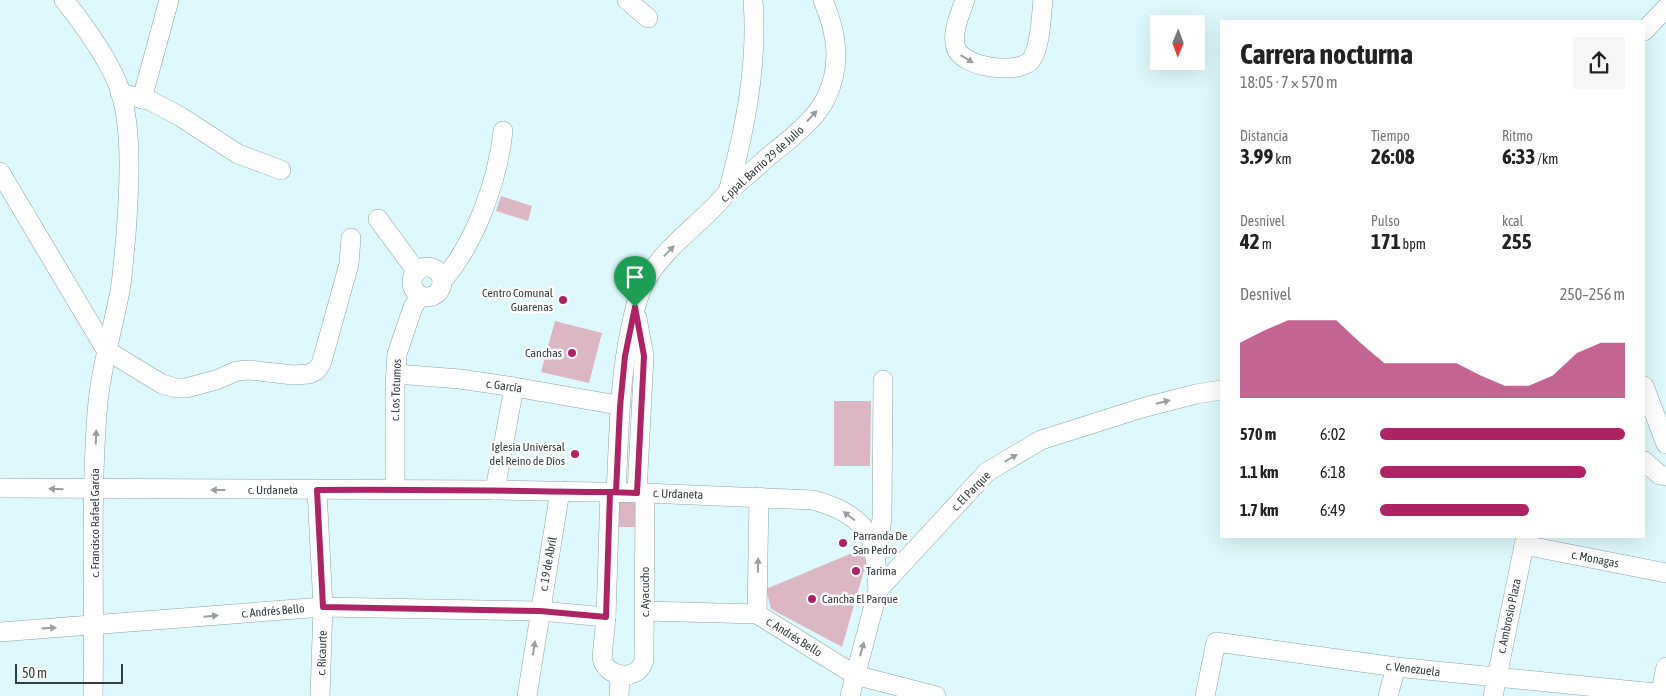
<!DOCTYPE html>
<html lang="es">
<meta charset="utf-8">
<style>
:root{--surface:#fff;--page:#f6f6f6;--text:#222;--muted:#767676;--accent:#ac2366}
body{margin:0;font-family:"Asap Condensed",sans-serif;background:var(--page);color:var(--text);height:100vh;display:flex;flex-direction:column;font-size:19px;white-space:nowrap}
*{box-sizing:border-box;margin:0}
p{font-size:16px;color:var(--muted)}
.icon{flex:none;width:28px;height:28px;fill:none;stroke:currentColor;stroke-width:2;stroke-linecap:round;stroke-linejoin:round}
.map{position:relative;flex:1;overflow:hidden}
.drawer{position:absolute;left:1220px;top:20px;width:425px;height:518px;display:flex;flex-direction:column;background:var(--surface);border-radius:0px;box-shadow:0 5px 20px #0002}
.drawer>*{flex:none}
.needle{width:32px;rotate:181deg}
.fabs{position:absolute;left:1150px;top:15px;display:grid;gap:10px}
.fabs a{display:grid;place-items:center;width:55px;height:55px;border-radius:0px;background:var(--surface);box-shadow:0 5px 20px #0002;font-size:25px}
.scale{position:absolute;left:15px;bottom:12px;width:108px;box-sizing:border-box;padding-left:5px;border:2px solid #333e40;border-top:0;font-size:14px;line-height:18px;white-space:nowrap;color:#333e40;-webkit-text-stroke:4px #fff;paint-order:stroke}
.pin{position:absolute;display:grid;place-items:center;width:42px;height:42px;color:#fff;margin:-51px -21px;border-radius:50% 50% 50% 0;rotate:-45deg;box-shadow:0 0 5px #0007}
.pin .icon{rotate:45deg}
.round{display:grid;place-items:center;flex:none;width:52px;height:52px;border-radius:0px;background:var(--page)}
.head{display:flex;align-items:center;justify-content:space-between;height:85px;padding:0 20px}
h1{font-size:28px;font-weight:700;line-height:38px}
.figures{display:grid;grid-template-columns:repeat(3,1fr);gap:8px;height:85px;padding:5px 20px}
.figures div{display:grid;align-content:center}
.figures b{font-size:21px;font-weight:700}
.figures small{font-size:14px;font-weight:400}
.figures p{font-size:14px}
.chart{height:140px;padding:10px 20px}
.chart p{display:flex;justify-content:space-between}
.chart svg{width:100%;height:90px;margin-top:5px;fill:var(--accent);opacity:.7}
ul{padding:0 20px;list-style:none;font-size:16px}
li{display:grid;grid-template-columns:80px 60px 1fr;align-items:center;height:38px}
li i{height:12px;border-radius:6px;background:var(--accent)}
.map>svg:first-child{display:block}
.green{fill:#dcb7c3}
.lines{fill:none;stroke-linecap:round;stroke-linejoin:round}
.minor-casing{stroke:#8aa3a7;stroke-width:20}
.minor{stroke:#fff;stroke-width:19}
.oneway{fill:#999ea0}
.route-casing{stroke:#fff;stroke-width:10}
.route{stroke:#ac2366;stroke-width:6}
.poi-dot{fill:#ac2366;stroke:#fff;stroke-width:2}
.labels{text-anchor:middle;dominant-baseline:central;stroke-width:5;stroke-linejoin:round;paint-order:stroke}
.street-label{font-size:12px;fill:#333e40;stroke:#fff}
.poi-label{font-size:12px;fill:#333e40;stroke:#fff;text-anchor:end}
</style>
<div class="map">
<svg width="1666" height="696" viewBox="0 0 1666 696">
<rect width="100%" height="100%" fill="#def9fd"/>
<g class="green">
<polygon points="501,196 532,206 528,221 496,211"/>
<polygon points="555,321 602,333 589,383 541,372"/>
<polygon points="834,401 871,401 870,466 834,466"/>
<polygon points="615,498 641,498 640,527 615,527"/>
<polygon points="862,549 867,560 842,647 771,609 766,589"/>
</g>
<g class="lines">
<g class="minor-casing">
<g id="minor">
<path d="M64,0C84,25 104,52 117,82C134,123 129,191 126,235C124,253 123,273 120,291C112,332 100,372 97,413C90,507 95,602 93,696"/>
<polyline points="627,0 648,18"/>
<path d="M965,0C960,14 951,33 956,48C963,68 1019,75 1031,60C1041,47 1041,16 1043,0"/>
<polyline points="1644,31 1666,8"/>
<polyline points="120,93 151,101 181,117 238,154 281,170"/>
<polyline points="142,99 169,0"/>
<polyline points="0,172 106,350 162,384 176,388 186,388 216,380 237,371 250,370 293,375 309,374 317,370 321,364 324,354 349,264 351,238"/>
<path d="M728,192C745,130 758,65 753,0"/>
<polyline points="378,219 417,272"/>
<circle cx="427" cy="282" r="15"/>
<path d="M442,281C475,244 498,180 503,131"/>
<polyline points="637,318 644,356 637,493"/>
<polyline points="396,374 460,379 514,387 612,404"/>
<polyline points="1644,386 1666,444"/>
<polyline points="1644,461 1660,475 1666,476"/>
<path d="M0,488L495,490L645,493L813,500C835,506 856,515 869,535C876,547 877,576 878,590"/>
<polyline points="395,489 395,387 397,354 413,307 420,296"/>
<polyline points="317,490 323,607 320,696"/>
<polyline points="495,490 514,387"/>
<path d="M610,492L606,617L602,658C605,677 636,682 643,663C644,661 644,658 644,655L645,493"/>
<path d="M616,492C619,438 619,384 630,331C634,313 637,296 646,280C661,254 686,234 707,214C715,207 721,199 728,192C741,180 755,169 768,157C786,142 816,120 826,98C842,65 837,33 823,0"/>
<polyline points="1524,545 1666,573"/>
<polyline points="877,554 882,518 883,380"/>
<polyline points="644,611 757,614 855,675 936,696"/>
<polyline points="757,614 759,497"/>
<polyline points="0,632 323,607 540,611 606,617"/>
<polyline points="527,696 560,491"/>
<polyline points="619,696 620,675"/>
<polyline points="850,696 878,590 987,472 1041,440 1142,408 1196,394 1221,390"/>
<polyline points="1205,696 1216,642 1396,667 1666,694"/>
<polyline points="1388,696 1396,667"/>
<polyline points="1493,696 1526,536"/>
<polyline points="1660,696 1666,667"/>
</g>
</g>
<use href="#minor" class="minor"/>
</g>
<defs><path id="oneway-solid" d="M-6-.8H1V-3.2L6.5 0L1 3.2V.8H-6Z" transform="scale(1.25)"/></defs>
<g class="oneway">
<use href="#oneway-solid" transform="translate(967 59) rotate(31)"/>
<use href="#oneway-solid" transform="translate(812 116) rotate(-47)"/>
<use href="#oneway-solid" transform="translate(669 251) rotate(-46)"/>
<use href="#oneway-solid" transform="translate(1163 402) rotate(-14)"/>
<use href="#oneway-solid" transform="translate(96 437) rotate(-88)"/>
<use href="#oneway-solid" transform="translate(1011 458) rotate(-30)"/>
<use href="#oneway-solid" transform="translate(56 489) rotate(-179)"/>
<use href="#oneway-solid" transform="translate(218 490) rotate(-180)"/>
<use href="#oneway-solid" transform="translate(849 516) rotate(-143)"/>
<use href="#oneway-solid" transform="translate(758 565) rotate(-89)"/>
<use href="#oneway-solid" transform="translate(211 616) rotate(-5)"/>
<use href="#oneway-solid" transform="translate(49 628) rotate(-4)"/>
<use href="#oneway-solid" transform="translate(534 648) rotate(-81)"/>
<use href="#oneway-solid" transform="translate(862 649) rotate(-75)"/>
</g>
<g class="lines">
<g class="route-casing">
<path id="route" d="M635,307L625,356L620,407L616,492H610C513,491 415,489 317,490L323,607L540,611L606,617L610,492L637,493L644,356L635,307"/>
</g>
<use href="#route" class="route"/>
</g>
<g class="poi-dot">
<circle cx="563" cy="300" r="5"/>
<circle cx="572" cy="353" r="5"/>
<circle cx="575" cy="454" r="5"/>
<circle cx="843" cy="543" r="5"/>
<circle cx="856" cy="571" r="5"/>
<circle cx="812" cy="599" r="5"/>
</g>
<g class="labels">
<g class="street-label">
<text transform="translate(762 164) rotate(-42)">c. ppal. Barrio 29 de Julio</text>
<text transform="translate(504 386) rotate(8)">c. García</text>
<text transform="translate(396 390) rotate(-88)">c. Los Totumos</text>
<text x="273" y="490">c. Urdaneta</text>
<text transform="translate(971 491) rotate(-46)">c. El Parque</text>
<text transform="translate(678 494) rotate(2)">c. Urdaneta</text>
<text transform="translate(95 523) rotate(-90)">c. Francisco Rafael García</text>
<text transform="translate(1595 559) rotate(11)">c. Monagas</text>
<text transform="translate(548 564) rotate(-80)">c. 19 de Abril</text>
<text transform="translate(645 592) rotate(-90)">c. Ayacucho</text>
<text transform="translate(273 611) rotate(-5)">c. Andrés Bello</text>
<text transform="translate(1509 616) rotate(-78)">c. Ambrosio Plaza</text>
<text transform="translate(794 637) rotate(32)">c. Andrés Bello</text>
<text transform="translate(322 653) rotate(-88)">c. Ricaurte</text>
<text transform="translate(1413 669) rotate(7)">c. Venezuela</text>
</g>
<g class="poi-label">
<text x="553" y="293">Centro Comunal<tspan x="553" dy="14">Guarenas</tspan></text>
<text x="562" y="353">Canchas</text>
<text x="565" y="447">Iglesia Universal<tspan x="565" dy="14">del Reino de Dios</tspan></text>
<text x="853" y="536" text-anchor="start">Parranda De<tspan x="853" dy="14">San Pedro</tspan></text>
<text x="866" y="571" text-anchor="start">Tarima</text>
<text x="822" y="599" text-anchor="start">Cancha El Parque</text>
</g>
</g>
</svg>
<div class="fabs">
<a><svg class="needle" viewBox="-14 -14 28 28"><path d="M0-13l5 13h-10z" fill="#e53935"/><path d="M0 13l5-13h-10z" fill="#767676"/></svg></a>
</div>
<div class="scale">50 m</div>
<div class="pin" style="left:635px;top:307px;background:#1e9e55"><svg class="icon" aria-label="arrive" viewBox="0 0 24 24"><path d="M6 21V4h12l-3 4 3 4H6"/></svg></div>
<section class="drawer">
<div class="head"><div><h1>Carrera nocturna</h1><p>18:05 · 7 × 570 m</p></div><a class="round"><svg class="icon" aria-label="share" viewBox="0 0 24 24"><path d="M12 15V3M7 8l5-5 5 5M5 13v7h14v-7"/></svg></a></div>
<div class="figures">
<div><p>Distancia</p><b>3.99<small> km</small></b></div>
<div><p>Tiempo</p><b>26:08</b></div>
<div><p>Ritmo</p><b>6:33<small> /km</small></b></div>
</div>
<div class="figures">
<div><p>Desnivel</p><b>42<small> m</small></b></div>
<div><p>Pulso</p><b>171<small> bpm</small></b></div>
<div><p>kcal</p><b>255</b></div>
</div>
<div class="chart"><p><span>Desnivel</span>250–256 m</p>
<svg viewBox="0 0 160 44" preserveAspectRatio="none"><path d="M0 44V17L10 11L20 6L30 6L40 6L50 17L60 27L70 27L80 27L90 27L100 33L110 38L120 38L130 33L140 22L150 17L160 17V44z"/></svg>
</div>
<ul>
<li><b>570 m</b>6:02<i style="width:100%"></i></li>
<li><b>1.1 km</b>6:18<i style="width:84%"></i></li>
<li><b>1.7 km</b>6:49<i style="width:61%"></i></li>
</ul>
</section>
</div>
